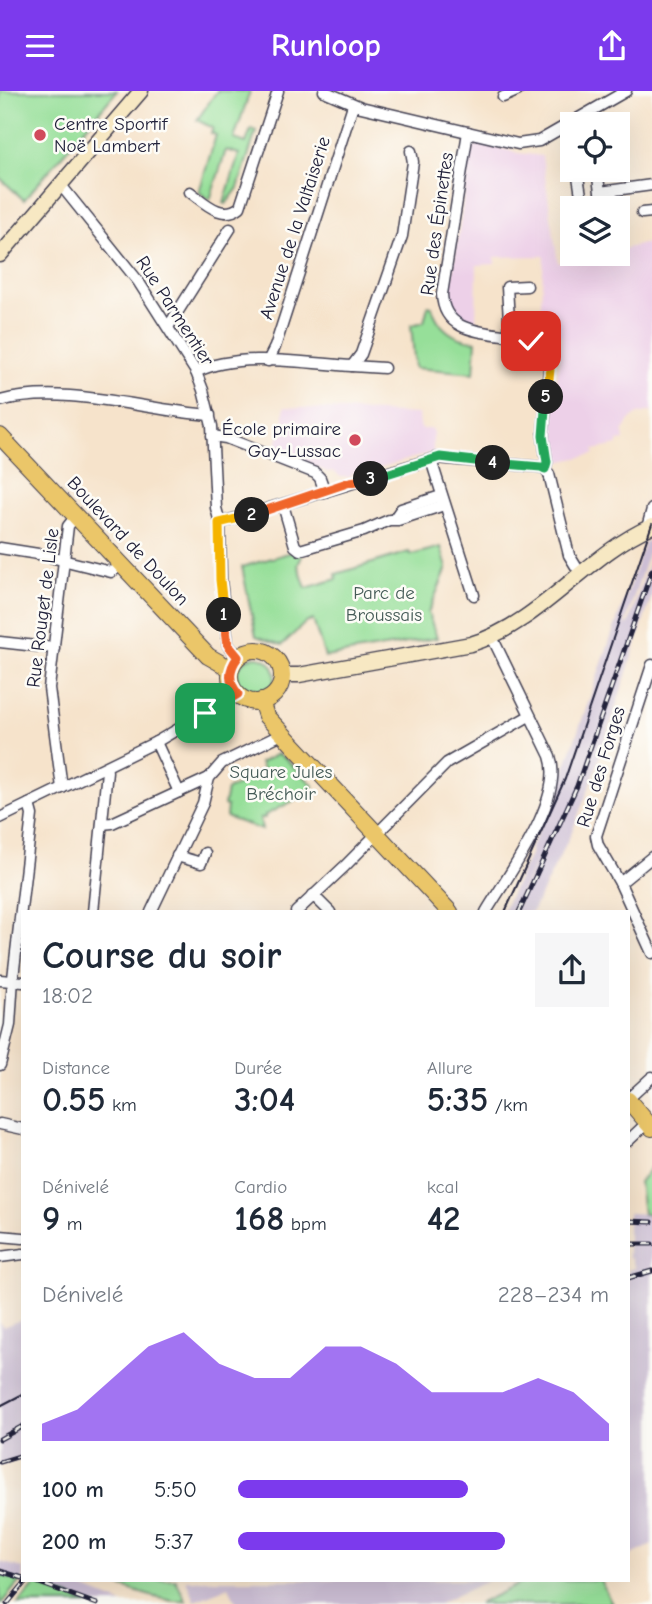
<!DOCTYPE html>
<html lang="fr">
<meta charset="utf-8">
<style>
:root{--surface:#fff;--page:#f6f6f7;--text:#1f2937;--muted:#747a83;--accent:#7c3aed}
body{margin:0;font-family:"Comic Neue",sans-serif;background:var(--page);color:var(--text);height:100vh;display:flex;flex-direction:column;font-size:26px;white-space:nowrap}
*{box-sizing:border-box;margin:0}
p{font-size:23px;color:var(--muted)}
.icon{flex:none;width:38px;height:38px;fill:none;stroke:currentColor;stroke-width:2;stroke-linecap:round;stroke-linejoin:round}
.map{position:relative;flex:1;overflow:hidden}
.side{position:absolute;left:21px;top:819px;width:609px;height:672px;display:flex;flex-direction:column;background:var(--surface);border-radius:0px;box-shadow:0 7px 28px #0002}
.side>*{flex:none}
.tools{position:absolute;left:560px;top:21px;display:grid;gap:14px}
.tools a{display:grid;place-items:center;width:70px;height:70px;border-radius:0px;background:var(--surface);box-shadow:0 7px 28px #0002;font-size:35px}
.pin{position:absolute;display:grid;place-items:center;width:60px;height:60px;color:#fff;margin:-30px;border-radius:14px;box-shadow:0 4px 10px #0006}
.km{position:absolute;width:35px;height:35px;margin:-18px;border-radius:50%;background:#222;color:#fff;font-size:19px;line-height:35px;text-align:center}
.round{display:grid;place-items:center;flex:none;width:74px;height:74px;border-radius:0px;background:var(--page)}
.summary{display:flex;align-items:center;justify-content:space-between;height:119px;padding:0 21px}
h1{font-size:38px;font-weight:800;line-height:52px}
.metrics{display:grid;grid-template-columns:repeat(3,1fr);gap:10px;height:119px;padding:7px 21px}
.metrics div{display:grid;align-content:center}
.metrics b{font-size:35px;font-weight:800}
.metrics small{font-size:19px;font-weight:400}
.metrics p{font-size:19px}
.chart{height:196px;padding:14px 21px}
.chart p{display:flex;justify-content:space-between}
.chart svg{width:100%;height:126px;margin-top:7px;fill:var(--accent);opacity:.7}
ul{padding:0 21px;list-style:none;font-size:23px}
li{display:grid;grid-template-columns:112px 84px 1fr;align-items:center;height:52px}
li i{height:18px;border-radius:9px;background:var(--accent)}
header{display:flex;justify-content:space-between;align-items:center;height:91px;padding:0 21px;background:var(--accent);color:#fff;font-size:32px;font-weight:800}
.map>svg:first-child{display:block}
.built{fill:#edd0e8}
.industrial{fill:#ccbed4}
.green{fill:#96df99;stroke:#5c806a;stroke-width:2}
.lines{fill:none;stroke-linecap:round;stroke-linejoin:round}
.street-casing{stroke:#423f51;stroke-width:13}
.secondary-casing{stroke:#423f51;stroke-width:17}
.primary-casing{stroke:#423f51;stroke-width:18}
.street{stroke:#fff;stroke-width:10}
.secondary{stroke:#f7e8c3;stroke-width:14}
.primary{stroke:#ebc669;stroke-width:16}
.tram{stroke:#22223b;stroke-width:2}
.rail-casing{stroke:#22223b;stroke-width:5}
.rail{stroke:#fdfcf7;stroke-width:2.5;stroke-dasharray:8;stroke-linecap:butt}
.split-1-casing{stroke:#fff;stroke-width:14}
.split-2-casing{stroke:#fff;stroke-width:14}
.split-3-casing{stroke:#fff;stroke-width:14}
.split-4-casing{stroke:#fff;stroke-width:14}
.split-5-casing{stroke:#fff;stroke-width:14}
.split-6-casing{stroke:#fff;stroke-width:14}
.split-1{stroke:#f0652b;stroke-width:9}
.split-2{stroke:#f5b400;stroke-width:9}
.split-3{stroke:#f0652b;stroke-width:9}
.split-4{stroke:#22a559;stroke-width:9}
.split-5{stroke:#22a559;stroke-width:9}
.split-6{stroke:#f5b400;stroke-width:9}
.poi-dot{fill:#d1495b;stroke:#fdfcf7;stroke-width:2.5}
.labels{text-anchor:middle;dominant-baseline:central;stroke-width:5;stroke-linejoin:round;paint-order:stroke}
.poi-label{font-size:19px;fill:#22223b;stroke:#fdfcf7;text-anchor:start}
.street-label{font-size:19px;fill:#22223b;stroke:#fdfcf7}
.park-label{font-size:19px;fill:#455b57;stroke:#fdfcf7}
</style>
<header><svg class="icon" aria-label="menu" viewBox="0 0 24 24"><path d="M4 6h16M4 12h16M4 18h16"/></svg>Runloop<svg class="icon" aria-label="share" viewBox="0 0 24 24"><path d="M12 15V3M7 8l5-5 5 5M5 13v7h14v-7"/></svg></header>
<div class="map">
<svg width="652" height="1513" viewBox="0 0 652 1513">
<rect width="100%" height="100%" fill="#fdfcf7"/>
<filter id="ink" filterUnits="userSpaceOnUse"><feTurbulence type="fractalNoise" baseFrequency=".0143" numOctaves="2"/><feDisplacementMap in="SourceGraphic" scale="14" xChannelSelector="R" yChannelSelector="G"/><feConvolveMatrix kernelMatrix="1 2 1 2 8 2 1 2 1" color-interpolation-filters="sRGB"/></filter>
<filter id="wash" filterUnits="userSpaceOnUse"><feTurbulence type="fractalNoise" baseFrequency=".00686" numOctaves="4" result="noise"/><feDisplacementMap in="SourceGraphic" scale="28" xChannelSelector="R" yChannelSelector="G"/><feGaussianBlur stdDeviation="1.57" result="paint"/><feColorMatrix in="noise" values="0 0 0 0 0 0 0 0 0 0 0 0 0 0 0 0 0 1.4 0 .05"/><feComposite in="paint" operator="in"/></filter>
<g filter="url(#wash)">
<rect width="100%" height="100%" fill="#f6e3cb"/>
<g class="built">
<polygon points="480,52 518,62 542,65 558,172 599,163 618,163 618,159 652,151 652,320 638,323 630,329 623,342 624,349 618,350 618,354 594,359 595,363 554,372 553,367 557,366 552,344 561,245 539,242 544,165 495,166 495,173 477,174 476,230 459,224 452,216 450,200 471,59"/>
<polygon points="284,316 418,323 421,338 433,338 433,361 363,382 353,382 350,386 341,386 333,380 328,381 274,359 284,334"/>
</g>
<g class="industrial">
<polygon points="645,450 652,451 625,533 628,534 652,461 652,504 591,692 571,743 532,821 514,821 540,763 511,821 502,821 528,768 531,761 530,758 559,694"/>
<polygon points="628,1122 652,1123 652,1454 628,1466 628,1179 635,1177 631,1167 628,1167"/>
<polygon points="23,1228 23,1341 18,1344 23,1354 23,1368 0,1375 0,1231 3,1236"/>
<polygon points="0,1471 23,1477 23,1487 20,1490 0,1484"/>
<polygon points="38,1489 63,1489 123,1513 88,1513 36,1493"/>
<polygon points="186,1489 488,1489 439,1513 237,1513 229,1496 195,1510"/>
</g>
<g class="green">
<polygon points="0,0 117,0 24,109 0,87"/>
<polygon points="217,0 250,0 234,48 246,52 251,38 256,40 238,97 226,113 224,112 239,63 226,59 210,109 199,101 216,44 211,42 213,37 197,29"/>
<path d="M428,215L432,216C438,237 454,249 476,250L474,282L415,277L411,234L424,231Z"/>
<polygon points="441,456 447,477 428,522 437,547 325,566 313,529 305,532 282,554 256,545 242,476 292,461 302,465 298,474 306,497 337,488 336,483 409,461 411,464"/>
<circle cx="256" cy="585" r="19"/>
<polygon points="277,663 285,667 314,695 305,704 265,724 265,727 260,727 262,739 226,726 227,715 224,714 227,699 264,681 260,672"/>
<polygon points="652,1075 652,1123 643,1123 639,1091"/>
<polygon points="0,1484 20,1490 1,1513 0,1513"/>
<path d="M104,1489H176L186,1510C169,1513 121,1496 104,1489Z"/>
<polygon points="527,1489 600,1489 612,1513 478,1513"/>
<polygon points="36,1493 88,1513 18,1513"/>
</g>
</g>
<g filter="url(#ink)">
<g class="lines">
<g class="street-casing">
<g id="street">
<polyline points="324,0 361,16 518,53 539,50 626,0"/>
<polyline points="503,6 517,0"/>
<path d="M468,41L442,203C444,258 519,232 547,259L550,268L543,345L547,371L545,378L549,383L569,464L580,482"/>
<polyline points="577,79 583,117"/>
<polyline points="597,79 600,101 652,94"/>
<polyline points="60,93 138,190 196,281 203,299 212,335 216,417 220,432 221,489 228,554 238,566"/>
<path d="M190,101C205,112 222,130 240,116L278,0"/>
<polyline points="642,122 652,121"/>
<polyline points="168,236 230,138"/>
<polyline points="510,246 507,196 527,195"/>
<polyline points="268,270 275,256 353,14"/>
<polyline points="352,275 384,277"/>
<path d="M196,281C237,260 306,272 352,275L361,263L402,145L413,71L411,60"/>
<path d="M0,310C66,293 142,319 210,324"/>
<polyline points="212,345 226,347 315,382 320,387 325,401"/>
<polyline points="431,369 474,504"/>
<polyline points="283,414 295,455 300,459 364,440 389,429 398,429 444,414"/>
<polyline points="394,428 401,418 441,405"/>
<polyline points="220,432 436,367 541,376 545,378"/>
<polyline points="647,437 652,418"/>
<polyline points="0,457 38,463 111,481 122,474"/>
<polyline points="0,551 54,557"/>
<polyline points="652,574 596,745 598,754 620,792 652,862"/>
<polyline points="156,651 179,701"/>
<polyline points="62,697 49,597 68,435 76,425"/>
<polyline points="0,727 156,651 238,603"/>
<polyline points="102,733 112,732 209,687"/>
<polyline points="177,765 201,772 205,762"/>
<polyline points="620,792 652,766"/>
<polyline points="313,804 330,821"/>
<polyline points="93,821 107,680"/>
<polyline points="151,821 203,712 209,687 222,672 282,643"/>
<polyline points="296,821 345,775 447,672 529,625"/>
<path d="M486,821C508,784 565,708 550,665L492,546"/>
<polyline points="0,889 23,891"/>
<polyline points="0,974 10,934 13,887 32,724 29,713"/>
<polyline points="628,1008 652,986"/>
<polyline points="0,1033 23,1038"/>
<polyline points="628,1050 647,1032"/>
<polyline points="0,1145 23,1147"/>
<polyline points="0,1166 23,1163"/>
</g>
</g>
<g class="secondary-casing">
<g id="secondary">
<polyline points="0,164 141,0"/>
<path d="M282,584H299L471,553C541,532 586,464 652,435"/>
</g>
</g>
<g class="primary-casing">
<g id="primary">
<polyline points="0,345 208,565 231,578"/>
<circle cx="256" cy="585" r="26"/>
<polyline points="261,610 266,625 450,821"/>
<polyline points="628,1009 652,1037"/>
</g>
</g>
<use href="#street" class="street"/>
<use href="#secondary" class="secondary"/>
<use href="#primary" class="primary"/>
<g class="tram">
<polyline points="505,821 565,688 652,433"/>
<polyline points="0,1315 23,1303"/>
</g>
<g class="rail-casing">
<g id="rail">
<polyline points="519,821 577,695 652,479"/>
<polyline points="628,1130 652,1131"/>
<polyline points="628,1153 652,1153"/>
<polyline points="628,1187 652,1180"/>
<polyline points="0,1348 23,1335"/>
<polyline points="0,1371 23,1364"/>
<polyline points="0,1480 23,1487"/>
<polyline points="31,1489 97,1513"/>
<polyline points="7,1513 27,1489"/>
</g>
</g>
<use href="#rail" class="rail"/>
</g>
</g>
<g class="lines" filter="url(#ink)">
<g class="split-1-casing">
<path id="split-1" d="M205,622L238,603C228,591 228,579 238,566L228,554L224,524"/>
</g>
<g class="split-2-casing">
<polyline id="split-2" points="224,524 220,489 219,432 252,424"/>
</g>
<g class="split-3-casing">
<polyline id="split-3" points="252,424 350,391 371,388"/>
</g>
<g class="split-4-casing">
<polyline id="split-4" points="371,388 440,366 493,372"/>
</g>
<g class="split-5-casing">
<polyline id="split-5" points="493,372 541,376 545,378 547,371 543,345 546,306"/>
</g>
<g class="split-6-casing">
<path id="split-6" d="M531,250C559,260 549,283 546,306"/>
</g>
<use href="#split-1" class="split-1"/>
<use href="#split-2" class="split-2"/>
<use href="#split-3" class="split-3"/>
<use href="#split-4" class="split-4"/>
<use href="#split-5" class="split-5"/>
<use href="#split-6" class="split-6"/>
</g>
<g class="poi-dot">
<circle cx="40" cy="44" r="7"/>
<circle cx="355" cy="349" r="7"/>
</g>
<g class="labels">
<g class="poi-label">
<text x="54" y="33">Centre Sportif<tspan x="54" dy="22">Noë Lambert</tspan></text>
<text x="341" y="338" text-anchor="end">École primaire<tspan x="341" dy="22">Gay-Lussac</tspan></text>
</g>
<g class="street-label">
<text transform="translate(437 133) rotate(-82)">Rue des Épinettes</text>
<text transform="translate(295 137) rotate(-72)">Avenue de la Valtaiserie</text>
<text transform="translate(175 220) rotate(57)">Rue Parmentier</text>
<text transform="translate(128 450) rotate(47)">Boulevard de Doulon</text>
<text transform="translate(43 517) rotate(-83)">Rue Rouget de Lisle</text>
<text transform="translate(601 676) rotate(-73)">Rue des Forges</text>
</g>
<g class="park-label">
<text x="384" y="502">Parc de<tspan x="384" dy="22">Broussais</tspan></text>
<text x="281" y="681">Square Jules<tspan x="281" dy="22">Bréchoir</tspan></text>
</g>
</g>
</svg>
<div class="tools">
<a><svg class="icon" aria-label="locate" viewBox="0 0 24 24"><circle cx="12" cy="12" r="6"/><path d="M12 2v4M12 18v4M2 12h4M18 12h4"/></svg></a>
<a><svg class="icon" aria-label="layers" viewBox="0 0 24 24"><path d="M12 4l9 5-9 5-9-5zM3 14l9 5 9-5"/></svg></a>
</div>
<div class="pin" style="left:205px;top:622px;background:#1e9e55"><svg class="icon" aria-label="arrive" viewBox="0 0 24 24"><path d="M6 21V4h12l-3 4 3 4H6"/></svg></div>
<div class="pin" style="left:531px;top:250px;background:#d93025"><svg class="icon" aria-label="check" viewBox="0 0 24 24"><path d="M5 12l5 5 9-10"/></svg></div>
<b class="km" style="left:224px;top:524px">1</b>
<b class="km" style="left:252px;top:424px">2</b>
<b class="km" style="left:371px;top:388px">3</b>
<b class="km" style="left:493px;top:372px">4</b>
<b class="km" style="left:546px;top:306px">5</b>
<section class="side">
<div class="summary"><div><h1>Course du soir</h1><p>18:02</p></div><a class="round"><svg class="icon" aria-label="share" viewBox="0 0 24 24"><path d="M12 15V3M7 8l5-5 5 5M5 13v7h14v-7"/></svg></a></div>
<div class="metrics">
<div><p>Distance</p><b>0.55<small> km</small></b></div>
<div><p>Durée</p><b>3:04</b></div>
<div><p>Allure</p><b>5:35<small> /km</small></b></div>
</div>
<div class="metrics">
<div><p>Dénivelé</p><b>9<small> m</small></b></div>
<div><p>Cardio</p><b>168<small> bpm</small></b></div>
<div><p>kcal</p><b>42</b></div>
</div>
<div class="chart"><p><span>Dénivelé</span>228–234 m</p>
<svg viewBox="0 0 160 44" preserveAspectRatio="none"><path d="M0 44V38L10 33L20 22L30 11L40 6L50 17L60 22L70 22L80 11L90 11L100 17L110 27L120 27L130 27L140 22L150 27L160 38V44z"/></svg>
</div>
<ul>
<li><b>100 m</b>5:50<i style="width:62%"></i></li>
<li><b>200 m</b>5:37<i style="width:72%"></i></li>
</ul>
</section>
</div>
